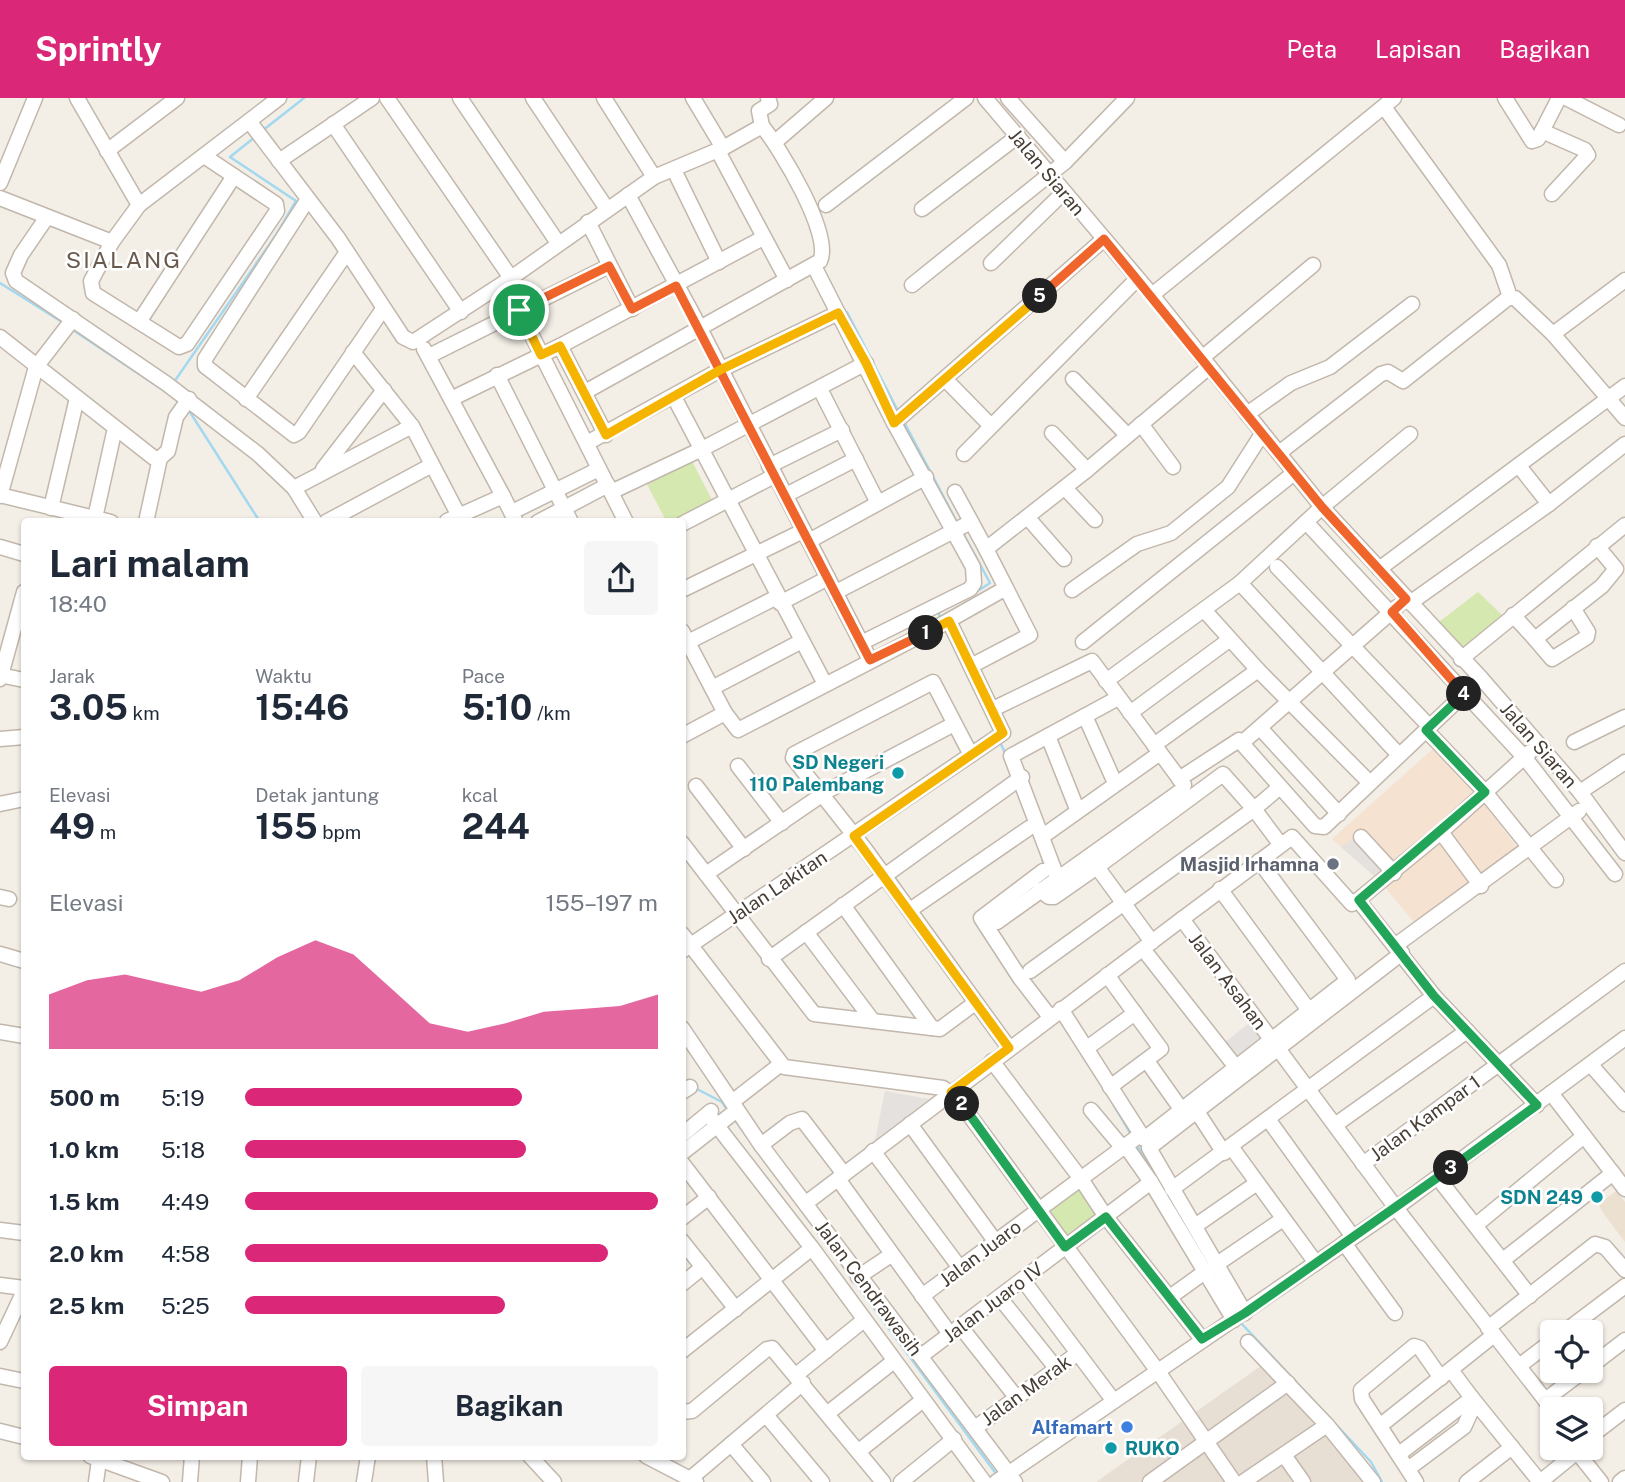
<!DOCTYPE html>
<html lang="id">
<meta charset="utf-8">
<style>
:root{--surface:#fff;--page:#f6f6f7;--text:#1f2937;--muted:#747a83;--accent:#db2777}
body{margin:0;font-family:"Public Sans",sans-serif;background:var(--page);color:var(--text);height:100vh;display:flex;flex-direction:column;font-size:26px;white-space:nowrap}
*{box-sizing:border-box;margin:0}
p{font-size:23px;color:var(--muted)}
.icon{flex:none;width:38px;height:38px;fill:none;stroke:currentColor;stroke-width:2;stroke-linecap:round;stroke-linejoin:round}
.map{position:relative;flex:1;overflow:hidden}
.panel{position:absolute;left:21px;top:420px;width:665px;height:942px;display:flex;flex-direction:column;background:var(--surface);border-radius:7px;box-shadow:0 2px 5px #0004}
.panel>*{flex:none}
.fabs{position:absolute;left:1540px;top:1222px;display:grid;gap:14px}
.fabs a{display:grid;place-items:center;width:63px;height:63px;border-radius:7px;background:var(--surface);box-shadow:0 2px 5px #0004;font-size:35px}
.pin{position:absolute;display:grid;place-items:center;width:60px;height:60px;color:#fff;margin:-30px;border:4px solid #fff;border-radius:50%;box-shadow:0 2px 7px #0007}
.km{position:absolute;width:35px;height:35px;margin:-18px;border-radius:50%;background:#222;color:#fff;font-size:19px;line-height:35px;text-align:center}
.round{display:grid;place-items:center;flex:none;width:74px;height:74px;border-radius:7px;background:var(--page)}
.head{display:flex;align-items:center;justify-content:space-between;height:119px;padding:0 28px}
h1{font-size:38px;font-weight:700;line-height:52px}
.metrics{display:grid;grid-template-columns:repeat(3,1fr);gap:10px;height:119px;padding:7px 28px}
.metrics div{display:grid;align-content:center}
.metrics b{font-size:35px;font-weight:700}
.metrics small{font-size:19px;font-weight:400}
.metrics p{font-size:19px}
.chart{height:196px;padding:14px 28px}
.chart p{display:flex;justify-content:space-between}
.chart svg{width:100%;height:126px;margin-top:7px;fill:var(--accent);opacity:.7}
.action{display:flex;gap:14px;margin-top:auto;padding:14px 28px}
.action a{flex:1;height:80px;border-radius:7px;background:var(--accent);color:#fff;font-size:28px;font-weight:700;line-height:80px;text-align:center}
.action a+a{background:var(--page);color:var(--text)}
ul{padding:0 28px;list-style:none;font-size:23px}
li{display:grid;grid-template-columns:112px 84px 1fr;align-items:center;height:52px}
li i{height:18px;border-radius:9px;background:var(--accent)}
header{display:flex;align-items:center;gap:42px;box-sizing:border-box;height:98px;padding:0 35px;background:var(--accent);color:#fff}
header strong{font-size:33px}
nav{display:flex;gap:38px;margin-inline-start:auto;font-size:24px}
.map>svg:first-child{display:block}
.residential{fill:#e7dfd4}
.commercial{fill:#f5e2d1}
.education{fill:#ece1d0}
.green{fill:#d5e8af}
.parking{fill:#e4e1de}
.lines{fill:none;stroke-linecap:round;stroke-linejoin:round}
.stream{stroke:#a2d9f0;stroke-width:2.5}
.minor-casing{stroke:#c2b7ac;stroke-width:17}
.minor{stroke:#fff;stroke-width:14}
.split-1-casing{stroke:#fff;stroke-width:14}
.split-2-casing{stroke:#fff;stroke-width:14}
.split-3-casing{stroke:#fff;stroke-width:14}
.split-4-casing{stroke:#fff;stroke-width:14}
.split-5-casing{stroke:#fff;stroke-width:14}
.split-6-casing{stroke:#fff;stroke-width:14}
.split-1{stroke:#f0652b;stroke-width:9}
.split-2{stroke:#f5b400;stroke-width:9}
.split-3{stroke:#22a559;stroke-width:9}
.split-4{stroke:#22a559;stroke-width:9}
.split-5{stroke:#f0652b;stroke-width:9}
.split-6{stroke:#f5b400;stroke-width:9}
.culture-dot{fill:#0f9aa8;stroke:#fff;stroke-width:2.5}
.worship-dot{fill:#6b7280;stroke:#fff;stroke-width:2.5}
.shop-dot{fill:#3f7fe0;stroke:#fff;stroke-width:2.5}
.labels{text-anchor:middle;dominant-baseline:central;stroke-width:5;stroke-linejoin:round;paint-order:stroke}
.street-label{font-size:19px;fill:#463e35;stroke:#fff}
.culture-label{font-size:19px;font-weight:bold;fill:#0d838f;stroke:#fff;text-anchor:end}
.worship-label{font-size:19px;font-weight:bold;fill:#5b616d;stroke:#fff;text-anchor:end}
.shop-label{font-size:19px;font-weight:bold;fill:#366cbe;stroke:#fff;text-anchor:end}
.quarter-label{font-size:23px;letter-spacing:2px;fill:#695a4d;stroke:#fff}
</style>
<header>
<strong>Sprintly</strong>
<nav><a>Peta</a><a>Lapisan</a><a>Bagikan</a></nav>
</header>
<div class="map">
<svg width="1625" height="1384" viewBox="0 0 1625 1384">
<rect width="100%" height="100%" fill="#f3eee6"/>
<polygon class="residential" points="1265,1265 1372,1384 1096,1384"/>
<polygon class="commercial" points="1434,650 1478,697 1518,751 1414,824 1377,780 1332,741"/>
<polygon class="education" points="1616,1093 1625,1104 1625,1144 1603,1115 1599,1106"/>
<g class="green">
<polygon points="692,363 714,406 677,423 666,423 647,386"/>
<polygon points="1478,494 1503,518 1463,549 1439,524"/>
<polygon points="1077,1085 1101,1117 1067,1143 1043,1113"/>
</g>
<g class="parking">
<polygon points="1358,738 1387,769 1373,777 1341,749"/>
<polygon points="1252,923 1264,937 1232,963 1220,948"/>
<polygon points="885,993 929,1001 875,1042"/>
</g>
<g class="lines">
<g class="stream">
<polyline points="262,33 304,0"/>
<polyline points="0,185 62,224"/>
<polyline points="847,214 899,315"/>
<polyline points="73,232 169,296"/>
<polyline points="174,284 276,137 296,103 230,59 255,39"/>
<polyline points="188,311 260,424"/>
<polyline points="904,324 958,426"/>
<polyline points="963,435 990,485 976,494"/>
<polyline points="940,522 939,514 945,511"/>
<polyline points="1000,644 1006,657"/>
<polyline points="1041,755 1044,769"/>
<polyline points="695,990 722,1004 729,1014"/>
<polyline points="1112,1004 1132,1038"/>
<polyline points="735,1022 997,1377"/>
<polyline points="1137,1047 1155,1077"/>
<polyline points="1165,1095 1183,1121"/>
<polyline points="1241,1225 1371,1364 1382,1384"/>
</g>
<g class="minor-casing">
<g id="minor">
<polyline points="77,0 139,107"/>
<polyline points="387,0 511,180 521,216 626,424"/>
<polyline points="460,0 558,145"/>
<polyline points="533,0 607,111"/>
<polyline points="604,0 654,79"/>
<polyline points="693,0 723,50"/>
<polyline points="985,0 1152,197 1322,409 1481,580 1580,694 1625,755"/>
<polyline points="1008,0 1065,64 1127,0"/>
<polyline points="1505,0 1532,43 1538,41 1559,0"/>
<polyline points="1566,0 1619,27"/>
<polyline points="1384,9 1499,167 1508,193"/>
<path d="M249,23L338,140L403,239L413,244L511,180L654,79L723,50L762,28C780,50 833,137 820,163L585,294"/>
<polyline points="333,26 461,214"/>
<polyline points="762,28 759,13 770,6 768,0"/>
<polyline points="1542,33 1585,52 1588,57 1552,96"/>
<polyline points="775,44 826,0"/>
<polyline points="107,53 177,0"/>
<polyline points="718,53 787,182"/>
<polyline points="204,58 276,106 277,113 187,246 179,249 93,195 91,183 112,144 139,107 279,0"/>
<polyline points="279,63 372,0"/>
<polyline points="674,72 719,164"/>
<polyline points="0,85 35,0"/>
<polyline points="628,97 690,211 870,562"/>
<polyline points="0,100 112,144"/>
<polyline points="308,101 205,261 205,268 294,337 299,334 383,211"/>
<polyline points="826,107 966,0"/>
<polyline points="922,111 1018,38"/>
<polyline points="47,119 21,157 13,175 16,183 167,286 258,356 294,390 315,424"/>
<polyline points="588,124 632,211"/>
<polyline points="991,165 1064,94"/>
<polyline points="814,168 894,325 973,469 974,485 970,491 861,545"/>
<polyline points="912,187 1065,64"/>
<polyline points="1152,197 1394,0"/>
<polyline points="139,224 234,78"/>
<polyline points="1553,236 1625,182"/>
<polyline points="0,239 154,360 160,360"/>
<polyline points="560,248 606,337"/>
<polyline points="424,251 503,398"/>
<polyline points="353,254 412,328"/>
<polyline points="429,258 609,168"/>
<polyline points="1202,260 1313,167"/>
<polyline points="497,277 571,424"/>
<polyline points="1073,281 1127,337"/>
<polyline points="946,282 991,328"/>
<polyline points="820,291 878,405"/>
<polyline points="674,299 825,586"/>
<polyline points="246,301 347,154"/>
<polyline points="451,301 560,248 763,140"/>
<polyline points="1247,316 1291,285 1330,269 1412,206"/>
<polyline points="894,325 1104,141"/>
<polyline points="1141,326 1173,369"/>
<polyline points="1052,335 1087,372"/>
<polyline points="587,345 720,272 838,215"/>
<polyline points="1279,355 1381,276 1388,274 1403,283 1508,200 1515,200 1553,236 1625,320"/>
<polyline points="964,356 1137,181"/>
<polyline points="769,368 842,332"/>
<polyline points="1519,368 1549,406"/>
<polyline points="323,371 384,292"/>
<polyline points="294,390 412,328 459,418"/>
<polyline points="1065,390 1095,422"/>
<polyline points="611,394 702,351 866,265"/>
<polyline points="955,394 986,451"/>
<polyline points="0,397 111,424"/>
<polyline points="786,397 856,361"/>
<polyline points="0,398 36,269 73,221"/>
<polyline points="51,410 77,300"/>
<polyline points="512,414 599,371"/>
<polyline points="95,420 115,330"/>
<polyline points="1028,420 1064,461"/>
<polyline points="447,423 503,398 516,424"/>
<polyline points="146,424 160,360 168,353 176,319 189,301"/>
<polyline points="326,424 432,367"/>
<polyline points="538,424 608,387"/>
<polyline points="1306,424 1525,660 1615,776"/>
<polyline points="682,426 774,378"/>
<polyline points="809,443 926,379"/>
<polyline points="0,449 24,456"/>
<polyline points="1277,469 1430,629"/>
<polyline points="1379,471 1625,288"/>
<polyline points="1240,485 1398,656"/>
<polyline points="682,492 803,433"/>
<polyline points="1072,492 1137,446 1171,435 1228,389 1262,336"/>
<polyline points="836,494 971,424"/>
<polyline points="780,505 828,480"/>
<polyline points="1410,505 1549,406 1625,346"/>
<polyline points="1204,512 1258,572 1369,684"/>
<polyline points="1513,517 1535,541 1602,488 1616,471 1597,448"/>
<polyline points="682,533 725,615 738,632 939,528 1006,490 986,451 1087,372 1209,269"/>
<polyline points="1535,541 1552,561 1587,539 1588,534 1573,510"/>
<polyline points="688,544 777,499"/>
<polyline points="1083,544 1294,375"/>
<polyline points="1461,561 1625,427"/>
<polyline points="971,568 1030,537 1006,490"/>
<polyline points="0,577 24,582"/>
<polyline points="0,581 24,494"/>
<polyline points="1106,583 1240,485 1322,409 1410,336"/>
<polyline points="712,590 800,544"/>
<polyline points="993,611 1092,563 1184,687 1182,692 997,824"/>
<polyline points="1130,615 1229,542"/>
<polyline points="1085,618 1115,685"/>
<polyline points="1261,631 1339,716"/>
<polyline points="1426,632 1485,694 1556,782"/>
<polyline points="682,638 725,615"/>
<polyline points="1048,638 1077,711"/>
<polyline points="0,641 24,639"/>
<polyline points="1243,644 1397,509"/>
<polyline points="1574,644 1625,619"/>
<polyline points="1154,647 1258,572"/>
<polyline points="971,657 933,584 794,656 793,660 865,751 1009,950"/>
<polyline points="738,668 782,725"/>
<polyline points="1179,681 1239,642 1315,728 1324,729 1481,580"/>
<polyline points="696,688 744,751"/>
<polyline points="1280,689 1254,711 1281,747"/>
<polyline points="1580,694 1625,664"/>
<polyline points="0,706 24,701"/>
<polyline points="1441,734 1358,802 1434,898 1537,1007"/>
<polyline points="1043,738 1160,655"/>
<polyline points="1361,739 1394,775"/>
<polyline points="682,745 814,916 940,931 975,905"/>
<polyline points="1043,773 981,820 1020,880 1050,919"/>
<polyline points="706,776 829,692 954,626"/>
<polyline points="1057,779 1011,658 1118,600"/>
<polyline points="1481,788 1441,734 1530,654"/>
<polyline points="1220,791 1308,911"/>
<polyline points="1040,792 1049,799 1054,799 1097,769"/>
<polyline points="0,799 9,801"/>
<polyline points="843,807 932,930"/>
<polyline points="910,812 1029,730"/>
<polyline points="1182,821 1292,739 1352,806 1358,802"/>
<polyline points="806,834 873,923"/>
<polyline points="682,836 784,969 943,990 956,999 1157,1272 1234,1384"/>
<polyline points="1396,847 1579,713"/>
<polyline points="1143,851 1235,968"/>
<polyline points="682,853 1003,635 949,523"/>
<polyline points="0,856 24,863"/>
<polyline points="769,861 1022,679"/>
<polyline points="1030,873 1254,711 1223,676 1097,769 1152,844"/>
<polyline points="1107,877 1161,951 1110,989"/>
<polyline points="1061,911 1144,1041 1348,882 1259,763"/>
<polyline points="682,930 761,1047 1015,1384"/>
<polyline points="0,934 24,938"/>
<polyline points="1087,950 1135,915"/>
<polyline points="992,963 1081,1081 1106,1119 1202,1241"/>
<polyline points="1147,963 1181,1011"/>
<polyline points="1591,967 1625,1006"/>
<polyline points="682,994 690,989"/>
<polyline points="1551,995 1625,1091"/>
<polyline points="732,1004 781,966"/>
<polyline points="1091,1012 1122,1049"/>
<polyline points="1196,1012 1224,1055"/>
<polyline points="708,1016 812,1150 984,1384"/>
<polyline points="1268,1021 1353,1139"/>
<polyline points="910,1026 995,1143"/>
<polyline points="1335,1027 1467,933"/>
<polyline points="682,1037 711,1013"/>
<polyline points="761,1047 790,1025 802,1021 844,1076"/>
<polyline points="1125,1047 1151,1084 1234,1222"/>
<polyline points="1232,1050 1316,1165"/>
<polyline points="873,1053 960,1170"/>
<polyline points="682,1055 737,1012"/>
<polyline points="682,1065 826,1253"/>
<polyline points="1363,1066 1625,873"/>
<polyline points="1438,1080 1530,1198"/>
<polyline points="838,1081 950,1236"/>
<polyline points="1172,1091 1434,898"/>
<polyline points="806,1105 1182,821 1396,1110 1552,1311"/>
<polyline points="682,1120 709,1099"/>
<polyline points="1476,1127 1584,1038"/>
<polyline points="1195,1128 1257,1085"/>
<polyline points="0,1132 24,1135"/>
<polyline points="682,1143 736,1211"/>
<polyline points="1344,1145 1395,1215"/>
<polyline points="1503,1162 1613,1075"/>
<polyline points="1217,1166 1283,1121"/>
<polyline points="858,1179 891,1157"/>
<polyline points="1023,1182 1113,1302"/>
<polyline points="682,1186 703,1169"/>
<polyline points="0,1187 24,1190"/>
<polyline points="922,1198 1140,1037"/>
<polyline points="1170,1199 1206,1173"/>
<polyline points="1000,1200 1056,1270"/>
<polyline points="1245,1215 1149,1050 1402,855"/>
<polyline points="960,1228 1016,1299"/>
<polyline points="1488,1230 1595,1146 1605,1149 1625,1172"/>
<polyline points="1564,1234 1625,1188"/>
<polyline points="0,1244 24,1193"/>
<polyline points="1248,1244 1327,1327 1373,1384"/>
<polyline points="682,1253 812,1150"/>
<polyline points="921,1258 1151,1084"/>
<polyline points="1519,1268 1552,1243"/>
<polyline points="1591,1268 1625,1242"/>
<polyline points="1451,1272 1472,1300"/>
<polyline points="796,1277 864,1222"/>
<polyline points="0,1278 24,1283"/>
<polyline points="1545,1302 1585,1272"/>
<polyline points="682,1314 692,1313 767,1251 772,1250 883,1384"/>
<polyline points="828,1315 894,1263"/>
<polyline points="766,1317 822,1384"/>
<polyline points="1381,1327 1494,1237"/>
<polyline points="975,1330 1078,1255"/>
<polyline points="0,1333 24,1339"/>
<polyline points="1591,1338 1625,1312"/>
<polyline points="731,1346 763,1384"/>
<polyline points="859,1353 923,1302"/>
<polyline points="1577,1354 1601,1384"/>
<polyline points="1399,1356 1472,1300 1540,1384 1577,1354"/>
<polyline points="1284,1357 1303,1384"/>
<polyline points="90,1358 162,1384"/>
<polyline points="434,1358 436,1384"/>
<polyline points="530,1358 554,1384"/>
<polyline points="646,1358 696,1384"/>
<polyline points="1408,1371 1464,1329 1475,1305"/>
<polyline points="691,1380 803,1285"/>
<polyline points="96,1384 99,1362"/>
<polyline points="190,1384 192,1358"/>
<polyline points="248,1384 250,1358"/>
<polyline points="306,1384 309,1358"/>
<polyline points="364,1384 368,1358"/>
<polyline points="901,1384 954,1341"/>
<polyline points="996,1384 1396,1110 1625,940"/>
<polyline points="1150,1384 1288,1285"/>
<polyline points="1243,1384 1327,1327"/>
<polyline points="1416,1384 1362,1301 1361,1292 1414,1248 1420,1250 1441,1280"/>
<polyline points="1467,1384 1512,1349"/>
<polyline points="1620,1384 1625,1380"/>
</g>
</g>
<use href="#minor" class="minor"/>
</g>
<g class="lines">
<g class="split-1-casing">
<polyline id="split-1" points="519,212 609,168 632,211 676,188 870,562 926,535"/>
</g>
<g class="split-2-casing">
<polyline id="split-2" points="926,535 949,523 1003,635 854,738 1009,950 951,994 962,1006"/>
</g>
<g class="split-3-casing">
<polyline id="split-3" points="962,1006 1065,1149 1106,1119 1202,1241 1245,1215 1451,1070"/>
</g>
<g class="split-4-casing">
<polyline id="split-4" points="1451,1070 1537,1007 1434,898 1359,802 1485,694 1426,632 1464,596"/>
</g>
<g class="split-5-casing">
<polyline id="split-5" points="1040,198 1104,141 1322,409 1406,501 1392,514 1464,596"/>
</g>
<g class="split-6-casing">
<polyline id="split-6" points="519,212 541,257 560,248 606,337 720,272 838,215 866,265 894,325 1040,198"/>
</g>
<use href="#split-1" class="split-1"/>
<use href="#split-2" class="split-2"/>
<use href="#split-3" class="split-3"/>
<use href="#split-4" class="split-4"/>
<use href="#split-5" class="split-5"/>
<use href="#split-6" class="split-6"/>
</g>
<g class="culture-dot">
<circle cx="898" cy="675" r="7"/>
<circle cx="1597" cy="1099" r="7"/>
<circle cx="1111" cy="1350" r="7"/>
</g>
<circle class="worship-dot" cx="1333" cy="766" r="7"/>
<circle class="shop-dot" cx="1127" cy="1329" r="7"/>
<g class="labels">
<g class="street-label">
<text transform="translate(1047 74) rotate(50)">Jalan Siaran</text>
<text transform="translate(1539 647) rotate(49)">Jalan Siaran</text>
<text transform="translate(777 789) rotate(-34)">Jalan Lakitan</text>
<text transform="translate(1228 883) rotate(53)">Jalan Asahan</text>
<text transform="translate(1425 1020) rotate(-36)">Jalan Kampar 1</text>
<text transform="translate(980 1155) rotate(-37)">Jalan Juaro</text>
<text transform="translate(869 1190) rotate(53)">Jalan Cendrawasih</text>
<text transform="translate(993 1204) rotate(-37)">Jalan Juaro IV</text>
<text transform="translate(1026 1292) rotate(-36)">Jalan Merak</text>
</g>
<g class="culture-label">
<text x="884" y="664">SD Negeri<tspan x="884" dy="22">110 Palembang</tspan></text>
<text x="1583" y="1099">SDN 249</text>
<text x="1125" y="1350" text-anchor="start">RUKO</text>
</g>
<g class="worship-label">
<text x="1319" y="766">Masjid Irhamna</text>
</g>
<g class="shop-label">
<text x="1113" y="1329">Alfamart</text>
</g>
<g class="quarter-label">
<text x="124" y="161">SIALANG</text>
</g>
</g>
</svg>
<div class="fabs">
<a><svg class="icon" aria-label="locate" viewBox="0 0 24 24"><circle cx="12" cy="12" r="6"/><path d="M12 2v4M12 18v4M2 12h4M18 12h4"/></svg></a>
<a><svg class="icon" aria-label="layers" viewBox="0 0 24 24"><path d="M12 4l9 5-9 5-9-5zM3 14l9 5 9-5"/></svg></a>
</div>
<div class="pin" style="left:519px;top:212px;background:#1e9e55"><svg class="icon" aria-label="arrive" viewBox="0 0 24 24"><path d="M6 21V4h12l-3 4 3 4H6"/></svg></div>
<b class="km" style="left:926px;top:535px">1</b>
<b class="km" style="left:962px;top:1006px">2</b>
<b class="km" style="left:1451px;top:1070px">3</b>
<b class="km" style="left:1464px;top:596px">4</b>
<b class="km" style="left:1040px;top:198px">5</b>
<section class="panel">
<div class="head"><div><h1>Lari malam</h1><p>18:40</p></div><a class="round"><svg class="icon" aria-label="share" viewBox="0 0 24 24"><path d="M12 15V3M7 8l5-5 5 5M5 13v7h14v-7"/></svg></a></div>
<div class="metrics">
<div><p>Jarak</p><b>3.05<small> km</small></b></div>
<div><p>Waktu</p><b>15:46</b></div>
<div><p>Pace</p><b>5:10<small> /km</small></b></div>
</div>
<div class="metrics">
<div><p>Elevasi</p><b>49<small> m</small></b></div>
<div><p>Detak jantung</p><b>155<small> bpm</small></b></div>
<div><p>kcal</p><b>244</b></div>
</div>
<div class="chart"><p><span>Elevasi</span>155–197 m</p>
<svg viewBox="0 0 160 44" preserveAspectRatio="none"><path d="M0 44V25L10 20L20 18L30 21L40 24L50 20L60 12L70 6L80 11L90 23L100 35L110 38L120 35L130 31L140 30L150 29L160 25V44z"/></svg>
</div>
<ul>
<li><b>500 m</b>5:19<i style="width:67%"></i></li>
<li><b>1.0 km</b>5:18<i style="width:68%"></i></li>
<li><b>1.5 km</b>4:49<i style="width:100%"></i></li>
<li><b>2.0 km</b>4:58<i style="width:88%"></i></li>
<li><b>2.5 km</b>5:25<i style="width:63%"></i></li>
</ul>
<div class="action"><a>Simpan</a><a>Bagikan</a></div>
</section>
</div>
